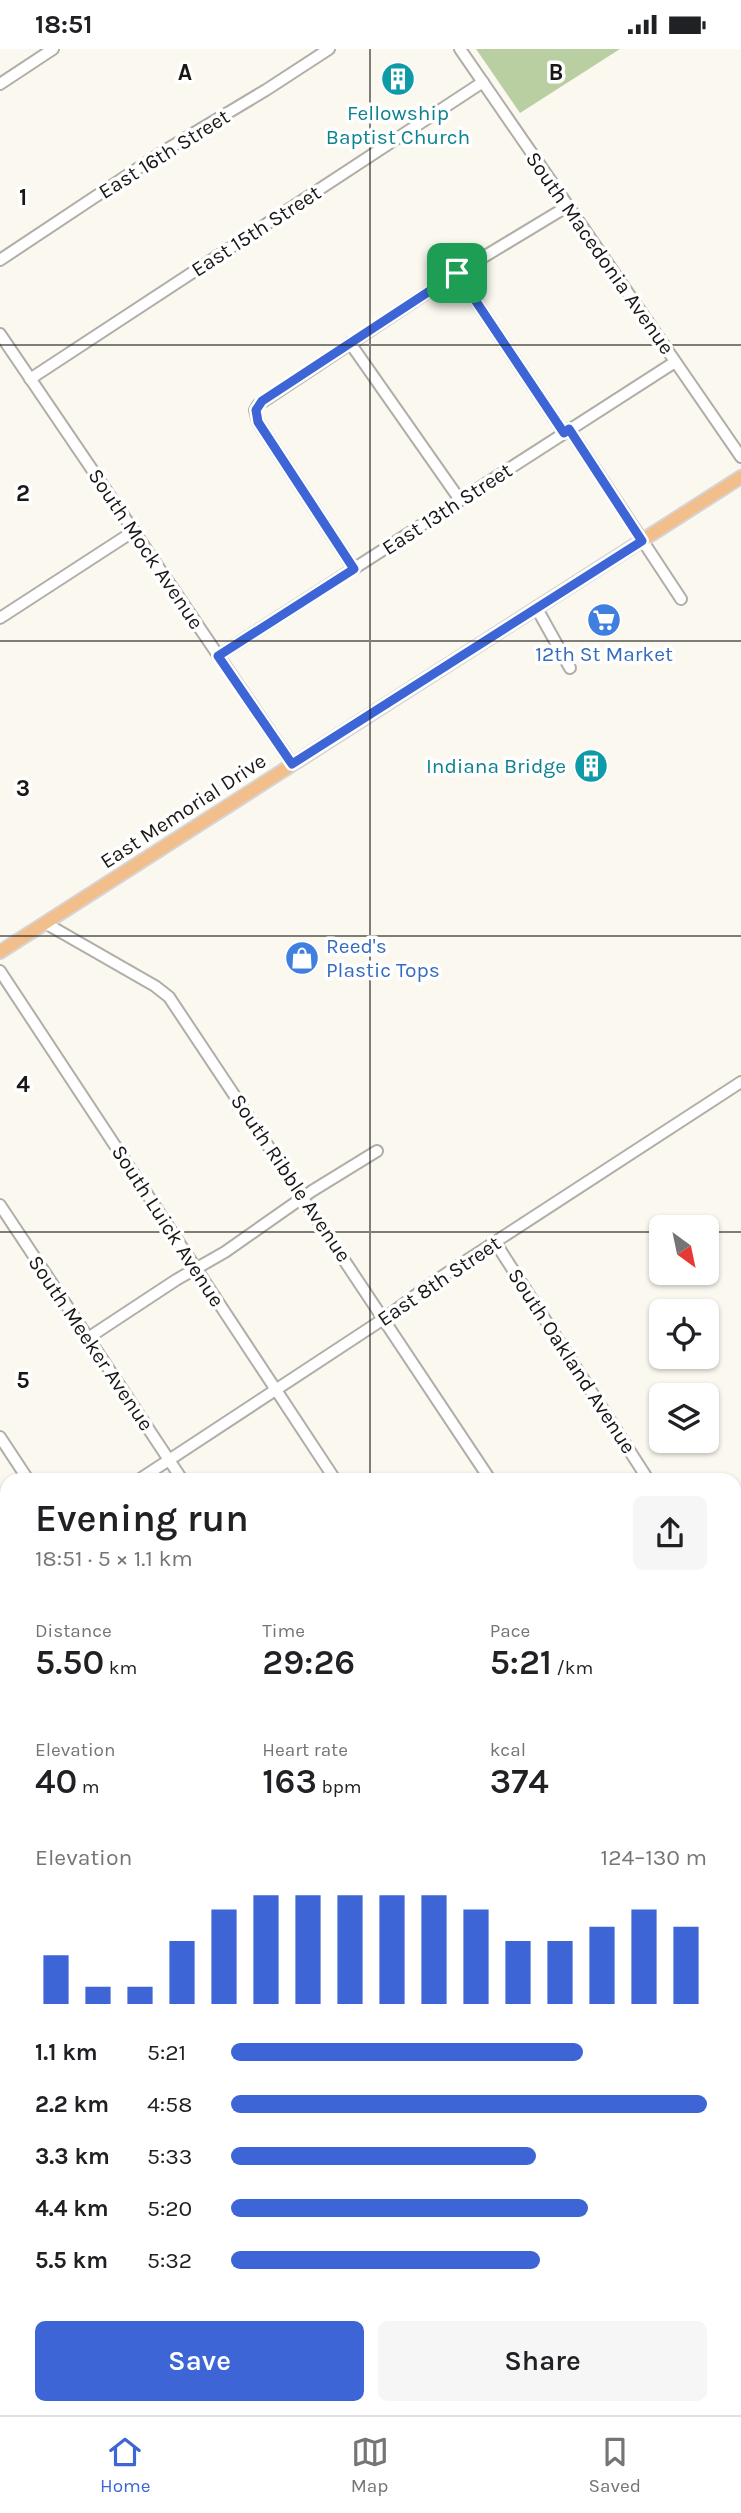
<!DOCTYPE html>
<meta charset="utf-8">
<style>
:root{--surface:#fff;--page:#f6f6f6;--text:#202124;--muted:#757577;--line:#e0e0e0;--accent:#3d65d6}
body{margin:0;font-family:Karla,sans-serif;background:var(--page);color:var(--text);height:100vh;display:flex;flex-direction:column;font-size:26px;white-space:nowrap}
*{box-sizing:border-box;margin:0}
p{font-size:23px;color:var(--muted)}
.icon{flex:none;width:38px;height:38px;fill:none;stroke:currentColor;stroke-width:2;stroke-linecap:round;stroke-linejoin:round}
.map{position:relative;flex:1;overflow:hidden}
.sheet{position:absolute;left:0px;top:1424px;width:742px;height:942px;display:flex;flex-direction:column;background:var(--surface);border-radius:21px 21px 0 0;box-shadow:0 2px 5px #0004}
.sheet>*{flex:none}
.needle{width:46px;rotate:147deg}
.controls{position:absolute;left:649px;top:1166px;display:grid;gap:14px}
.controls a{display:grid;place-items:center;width:70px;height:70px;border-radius:10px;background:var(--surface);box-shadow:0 2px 5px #0004;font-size:35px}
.pin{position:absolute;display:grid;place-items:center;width:60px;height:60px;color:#fff;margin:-30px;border-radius:14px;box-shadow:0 4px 10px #0006}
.round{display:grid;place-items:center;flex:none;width:74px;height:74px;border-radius:10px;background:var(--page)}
.headline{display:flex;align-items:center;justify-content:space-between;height:119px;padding:0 35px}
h1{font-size:38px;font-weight:600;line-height:52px}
.metrics{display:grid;grid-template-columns:repeat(3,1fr);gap:10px;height:119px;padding:7px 35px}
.metrics div{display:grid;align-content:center}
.metrics b{font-size:35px;font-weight:600}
.metrics small{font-size:19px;font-weight:400}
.metrics p{font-size:19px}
.chart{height:196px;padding:14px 35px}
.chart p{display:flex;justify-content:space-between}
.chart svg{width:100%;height:126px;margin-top:7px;stroke:var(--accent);stroke-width:6}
.primary-button{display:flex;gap:14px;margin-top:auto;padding:14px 35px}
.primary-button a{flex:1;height:80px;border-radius:10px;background:var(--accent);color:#fff;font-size:28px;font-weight:600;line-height:80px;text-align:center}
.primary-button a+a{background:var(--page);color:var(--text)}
ul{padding:0 35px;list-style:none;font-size:23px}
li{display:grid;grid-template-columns:112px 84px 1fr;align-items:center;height:52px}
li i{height:18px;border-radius:9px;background:var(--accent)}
.status{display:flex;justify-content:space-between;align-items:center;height:49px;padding:0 35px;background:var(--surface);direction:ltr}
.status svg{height:19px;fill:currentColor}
.dock{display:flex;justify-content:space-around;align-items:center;height:98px;border-top:2px solid var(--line);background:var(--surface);font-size:19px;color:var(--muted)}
.dock a{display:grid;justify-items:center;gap:4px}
.dock .on{color:var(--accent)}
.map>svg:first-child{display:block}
.green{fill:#b9cfa1}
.water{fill:#67aad2}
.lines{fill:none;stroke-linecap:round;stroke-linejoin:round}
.minor-casing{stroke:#b1aea7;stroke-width:14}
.major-casing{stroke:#d6d5d5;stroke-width:16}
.minor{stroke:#fff;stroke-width:10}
.major{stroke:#f2be8b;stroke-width:12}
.route-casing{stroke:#fff;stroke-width:14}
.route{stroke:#3d65d6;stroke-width:9}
.grid{fill:none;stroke:#1a1816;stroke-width:2;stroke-opacity:0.55}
.labels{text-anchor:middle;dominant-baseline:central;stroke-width:7;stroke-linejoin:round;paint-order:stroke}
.culture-label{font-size:21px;fill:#0d838f;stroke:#fff}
.street-label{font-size:21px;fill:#1a1816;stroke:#fff}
.shop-label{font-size:21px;fill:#366cbe;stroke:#fff}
.grid-label{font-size:23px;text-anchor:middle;font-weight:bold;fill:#1a1816;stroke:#fff;stroke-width:7;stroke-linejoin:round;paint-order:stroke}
</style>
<div class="status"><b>18:51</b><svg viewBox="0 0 49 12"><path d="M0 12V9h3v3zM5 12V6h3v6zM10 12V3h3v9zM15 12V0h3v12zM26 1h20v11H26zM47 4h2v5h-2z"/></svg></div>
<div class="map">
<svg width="741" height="2366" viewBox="0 0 741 2366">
<rect width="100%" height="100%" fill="#fbf8f0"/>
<polygon class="green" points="476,0 620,0 520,64"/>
<polygon class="water" points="7,2330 7,2359 48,2359 15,2366 0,2366 0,2332"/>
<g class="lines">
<g class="minor-casing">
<g id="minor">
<polyline points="460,0 741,408"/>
<polyline points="0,35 53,0"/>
<polyline points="0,211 164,102 266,41 329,0"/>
<polyline points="457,224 564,384"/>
<polyline points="0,285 292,715"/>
<polyline points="350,294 460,451"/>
<polyline points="30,330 483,33"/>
<polyline points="569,380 681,550"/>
<polyline points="354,520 258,373 255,361 258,356 457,224 568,157"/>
<polyline points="536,558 570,619"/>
<polyline points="0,569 134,482"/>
<polyline points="218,607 675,313"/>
<polyline points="45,874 155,937 169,948 491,1432"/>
<polyline points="0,922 336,1432"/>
<polyline points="0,1156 183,1432"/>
<polyline points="495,1193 649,1432"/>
<polyline points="88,1289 176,1231 225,1203 312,1142 377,1102"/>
<polyline points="0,1388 29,1432"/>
<polyline points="137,1432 385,1269 435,1232 741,1033"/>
<polyline points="0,1523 7,1534"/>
<polyline points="735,1563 741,1573"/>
<polyline points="0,1691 7,1686"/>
<polyline points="735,1719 741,1715"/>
<polyline points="735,1796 741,1795"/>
<polyline points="0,1905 7,1916"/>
<polyline points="735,2037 741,2046"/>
<polyline points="0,2131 7,2142"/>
<polyline points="0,2191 7,2186"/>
<polyline points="735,2291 741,2287"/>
<polyline points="735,2308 741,2317"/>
<polyline points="623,2366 634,2359"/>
</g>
</g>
<g class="major-casing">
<polyline id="major" points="0,903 741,428"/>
</g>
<use href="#minor" class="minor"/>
<use href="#major" class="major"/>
</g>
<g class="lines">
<g class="route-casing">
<polygon id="route" points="457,224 564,384 569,380 642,492 292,715 218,607 354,520 258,373 256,361 262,352"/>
</g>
<use href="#route" class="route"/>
</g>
<path class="grid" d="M370,0V1432M0,296H741M0,592H741M0,887H741M0,1183H662M707,1183H741M0,1479H7M735,1479H741M0,1774H7M735,1774H741M0,2070H7M735,2070H741M370,2359V2366"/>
<defs>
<g id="building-disc" transform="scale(1.75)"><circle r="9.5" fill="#0f9aa8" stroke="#fff"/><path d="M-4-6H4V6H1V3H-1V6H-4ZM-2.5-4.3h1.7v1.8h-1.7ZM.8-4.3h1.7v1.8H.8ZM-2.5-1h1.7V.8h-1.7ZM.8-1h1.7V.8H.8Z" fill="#fff"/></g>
<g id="supermarket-disc" transform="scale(1.75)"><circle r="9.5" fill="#3f7fe0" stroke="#fff"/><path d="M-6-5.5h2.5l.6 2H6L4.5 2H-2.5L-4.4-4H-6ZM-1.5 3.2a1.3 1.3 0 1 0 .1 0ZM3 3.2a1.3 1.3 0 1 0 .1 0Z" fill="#fff"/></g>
<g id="shop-disc" transform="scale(1.75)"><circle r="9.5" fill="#3f7fe0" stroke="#fff"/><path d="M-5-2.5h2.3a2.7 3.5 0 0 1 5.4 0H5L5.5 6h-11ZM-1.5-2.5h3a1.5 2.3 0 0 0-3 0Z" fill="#fff"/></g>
</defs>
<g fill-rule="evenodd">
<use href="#building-disc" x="398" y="30"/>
<use href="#supermarket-disc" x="604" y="571"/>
<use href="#building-disc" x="591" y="717"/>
<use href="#shop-disc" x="302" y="909"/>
</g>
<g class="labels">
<g class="culture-label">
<text x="398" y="64">Fellowship<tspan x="398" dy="24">Baptist Church</tspan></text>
<text x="566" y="717" text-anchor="end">Indiana Bridge</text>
</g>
<g class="street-label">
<text transform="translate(164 105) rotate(-32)">East 16th Street</text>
<text transform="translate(256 182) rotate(-33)">East 15th Street</text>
<text transform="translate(600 204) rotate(55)">South Macedonia Avenue</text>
<text transform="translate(447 460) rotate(-33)">East 13th Street</text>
<text transform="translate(146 500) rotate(56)">South Mock Avenue</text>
<text transform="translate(183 762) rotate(-33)">East Memorial Drive</text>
<text transform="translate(291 1129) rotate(56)">South Ribble Avenue</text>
<text transform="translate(168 1177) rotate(57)">South Luick Avenue</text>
<text transform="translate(439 1232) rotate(-34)">East 8th Street</text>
<text transform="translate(91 1294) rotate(56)">South Meeker Avenue</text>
<text transform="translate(572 1312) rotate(57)">South Oakland Avenue</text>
</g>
<g class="shop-label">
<text x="604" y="605">12th St Market</text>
<text x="326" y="897" text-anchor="start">Reed's<tspan x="326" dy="24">Plastic Tops</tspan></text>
</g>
</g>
<g class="grid-label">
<text x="185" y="31">A</text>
<text x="556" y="31">B</text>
<text x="23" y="156">1</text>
<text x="23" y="452">2</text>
<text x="23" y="747">3</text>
<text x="23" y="1043">4</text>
<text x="23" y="1339">5</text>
</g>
</svg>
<div class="controls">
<a><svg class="needle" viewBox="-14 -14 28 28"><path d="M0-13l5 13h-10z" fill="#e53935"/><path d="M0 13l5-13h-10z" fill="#757577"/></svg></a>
<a><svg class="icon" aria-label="locate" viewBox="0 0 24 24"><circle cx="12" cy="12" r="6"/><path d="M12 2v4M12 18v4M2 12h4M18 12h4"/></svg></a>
<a><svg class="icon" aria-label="layers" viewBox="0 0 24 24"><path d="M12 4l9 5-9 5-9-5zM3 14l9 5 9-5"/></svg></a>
</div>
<div class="pin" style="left:457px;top:224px;background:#1e9e55"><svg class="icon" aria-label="arrive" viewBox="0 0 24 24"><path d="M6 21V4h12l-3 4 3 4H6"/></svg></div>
<section class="sheet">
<div class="headline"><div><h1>Evening run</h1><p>18:51 · 5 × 1.1 km</p></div><a class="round"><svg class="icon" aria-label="share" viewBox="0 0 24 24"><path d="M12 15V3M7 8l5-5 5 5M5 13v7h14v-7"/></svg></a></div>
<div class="metrics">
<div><p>Distance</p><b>5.50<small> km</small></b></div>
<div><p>Time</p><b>29:26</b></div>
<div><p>Pace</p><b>5:21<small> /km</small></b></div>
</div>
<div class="metrics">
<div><p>Elevation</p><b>40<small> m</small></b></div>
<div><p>Heart rate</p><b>163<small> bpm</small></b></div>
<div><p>kcal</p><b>374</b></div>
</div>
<div class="chart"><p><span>Elevation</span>124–130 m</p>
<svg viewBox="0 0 160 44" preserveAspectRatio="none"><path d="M5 44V27M15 44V38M25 44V38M35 44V22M45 44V11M55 44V6M65 44V6M75 44V6M85 44V6M95 44V6M105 44V11M115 44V22M125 44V22M135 44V17M145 44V11M155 44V17"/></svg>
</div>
<ul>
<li><b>1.1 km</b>5:21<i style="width:74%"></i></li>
<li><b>2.2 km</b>4:58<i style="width:100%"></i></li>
<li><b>3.3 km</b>5:33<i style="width:64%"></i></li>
<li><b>4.4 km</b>5:20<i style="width:75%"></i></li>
<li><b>5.5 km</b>5:32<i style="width:65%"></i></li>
</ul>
<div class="primary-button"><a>Save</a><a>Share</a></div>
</section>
</div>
<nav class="dock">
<a class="on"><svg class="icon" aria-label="home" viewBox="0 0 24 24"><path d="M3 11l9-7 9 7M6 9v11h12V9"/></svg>Home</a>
<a><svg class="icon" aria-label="map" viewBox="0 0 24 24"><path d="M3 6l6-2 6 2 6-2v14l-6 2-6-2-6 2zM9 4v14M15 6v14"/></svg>Map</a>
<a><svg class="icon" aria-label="saved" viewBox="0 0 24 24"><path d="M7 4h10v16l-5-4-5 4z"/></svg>Saved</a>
</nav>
